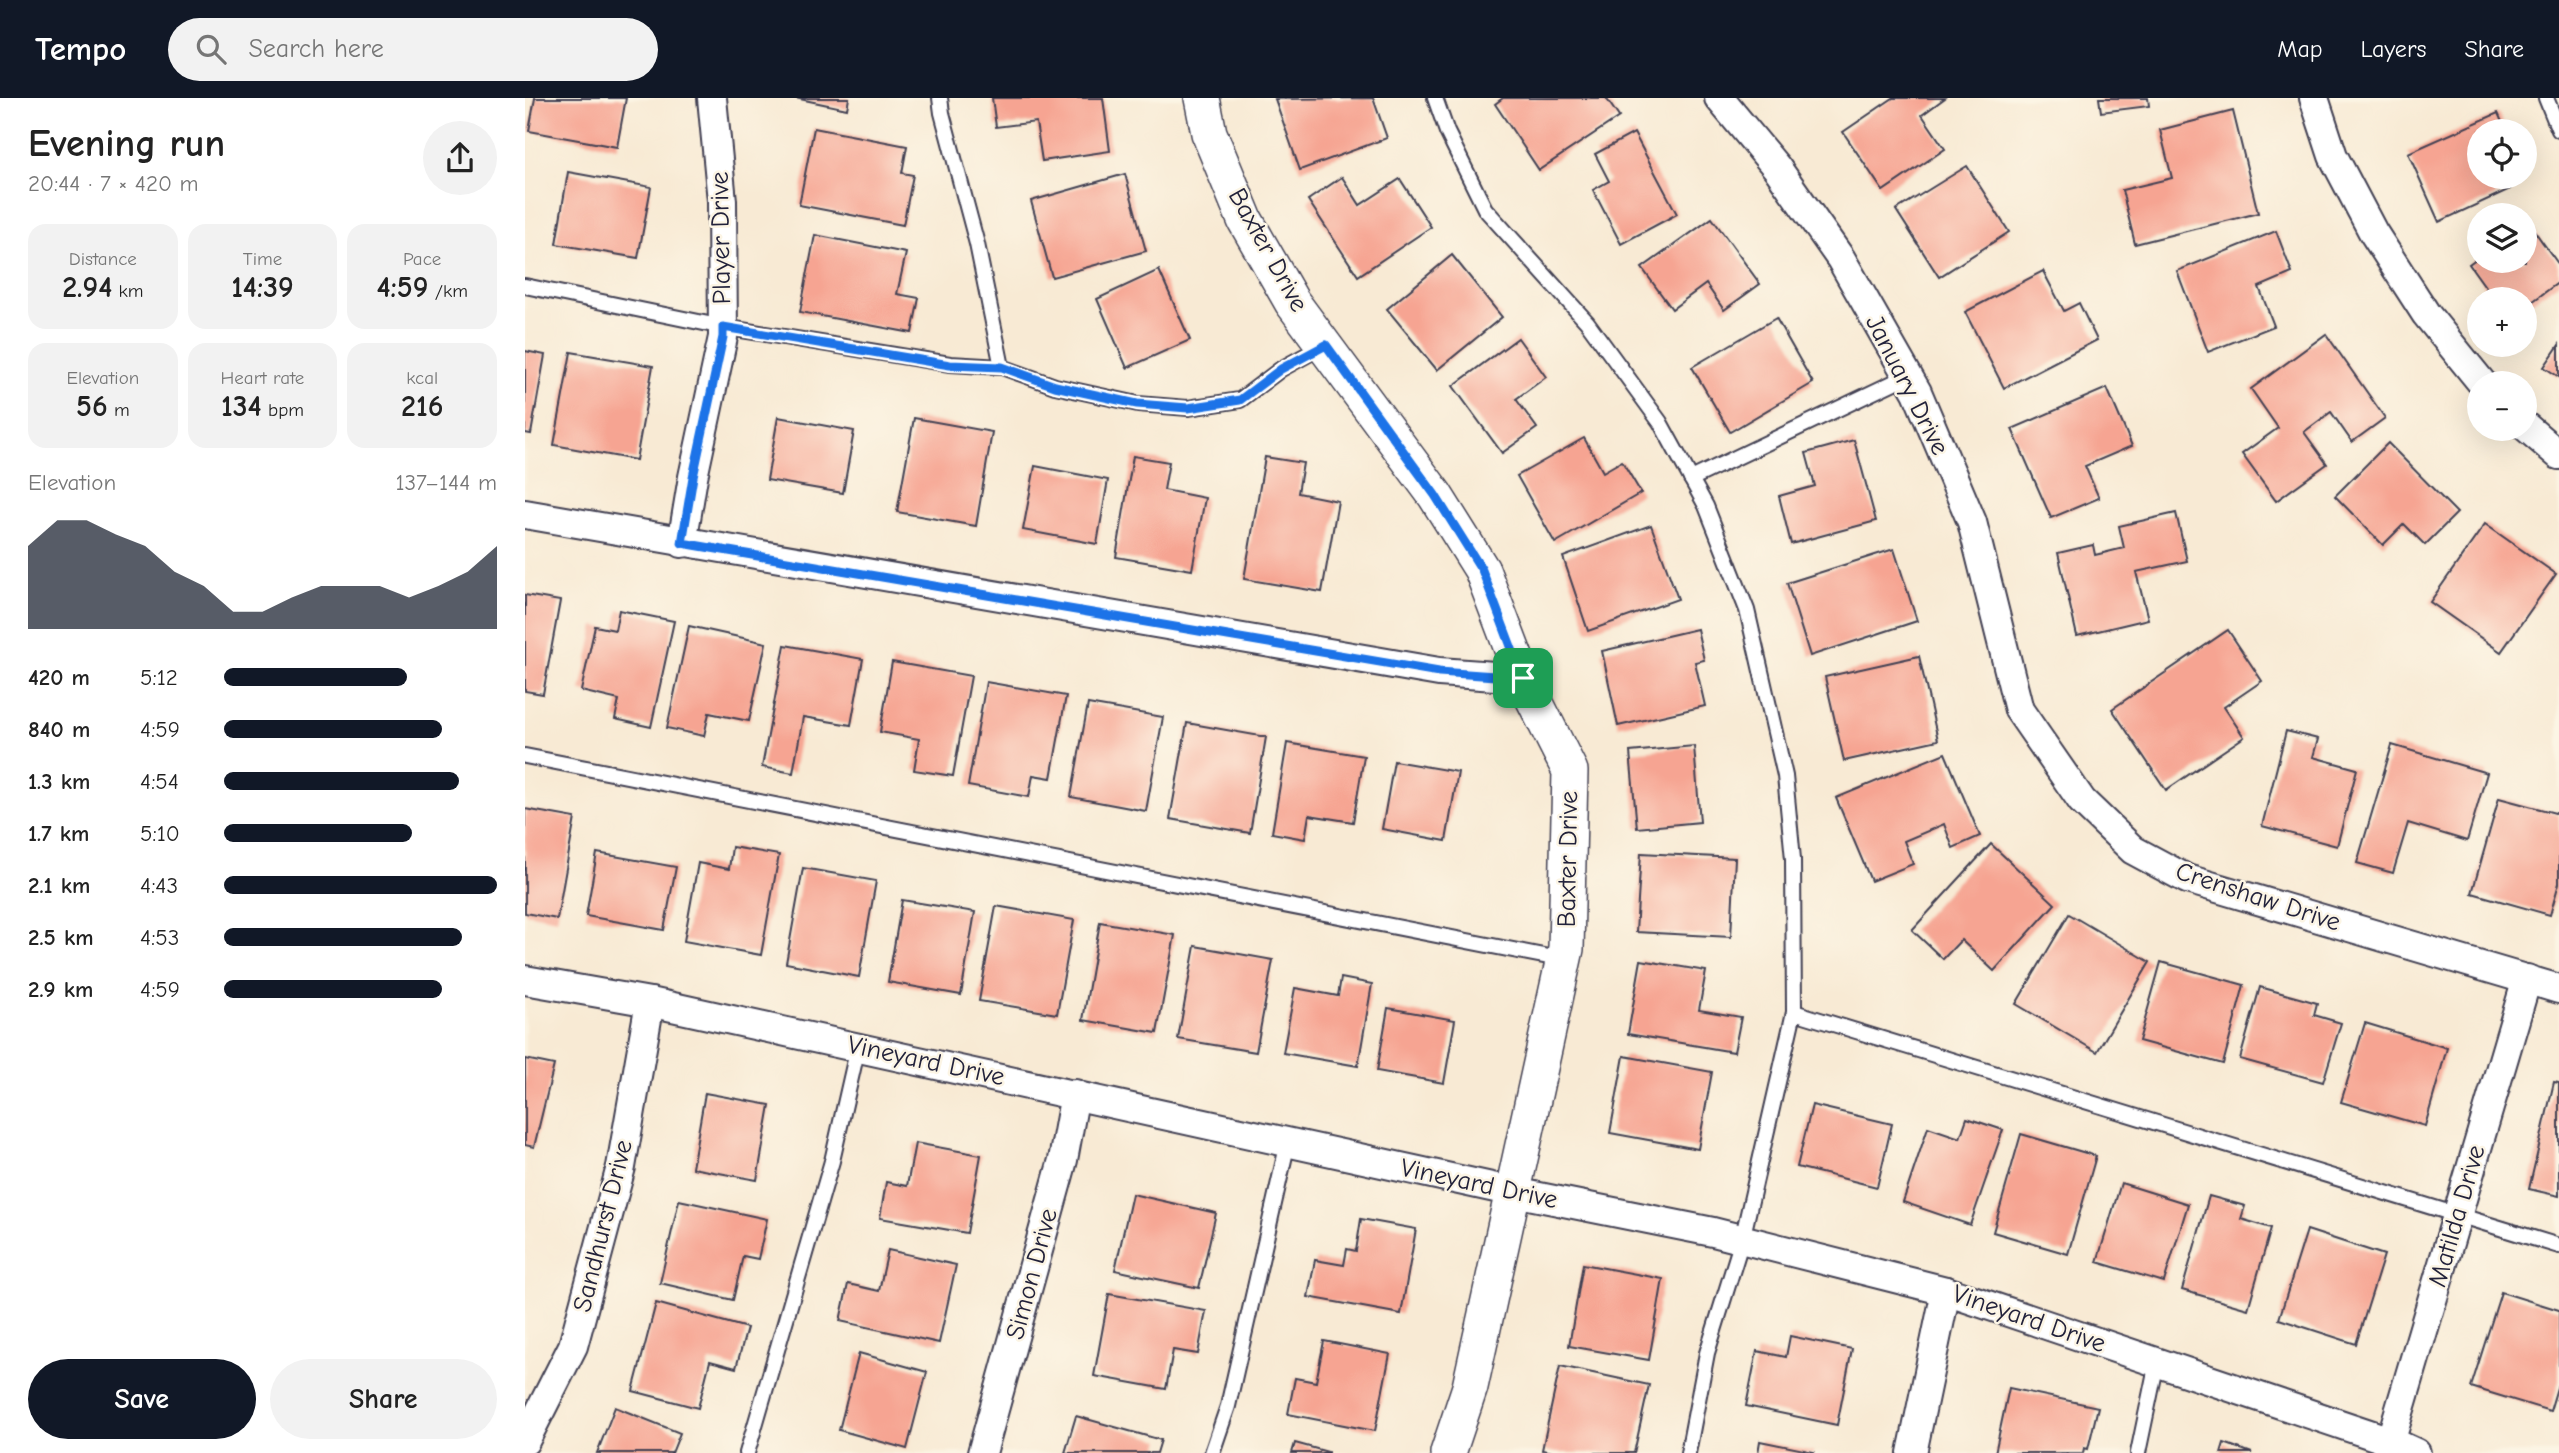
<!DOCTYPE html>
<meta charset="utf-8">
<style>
:root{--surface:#fff;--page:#f2f2f2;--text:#222;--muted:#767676;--accent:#111827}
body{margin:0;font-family:"Comic Neue",sans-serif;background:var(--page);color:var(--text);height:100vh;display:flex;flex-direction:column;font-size:26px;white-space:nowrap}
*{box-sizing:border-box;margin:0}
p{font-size:23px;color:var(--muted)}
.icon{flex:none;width:38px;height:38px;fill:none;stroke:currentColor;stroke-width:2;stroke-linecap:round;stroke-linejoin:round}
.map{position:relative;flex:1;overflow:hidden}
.drawer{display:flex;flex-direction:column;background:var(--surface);width:525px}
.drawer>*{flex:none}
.fabs{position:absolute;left:1942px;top:21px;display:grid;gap:14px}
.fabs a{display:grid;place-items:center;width:70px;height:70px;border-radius:50%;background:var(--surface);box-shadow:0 7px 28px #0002;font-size:35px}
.pin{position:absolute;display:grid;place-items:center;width:60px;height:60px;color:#fff;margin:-30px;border-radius:14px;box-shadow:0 4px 10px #0006}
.round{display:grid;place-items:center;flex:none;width:74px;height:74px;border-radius:37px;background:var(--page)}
.overview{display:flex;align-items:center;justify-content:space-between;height:119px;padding:0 28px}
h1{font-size:38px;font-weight:700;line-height:52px}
.stats{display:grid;grid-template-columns:repeat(3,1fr);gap:10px;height:119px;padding:7px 28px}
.stats div{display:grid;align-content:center;border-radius:18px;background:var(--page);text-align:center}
.stats b{font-size:30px;font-weight:700}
.stats small{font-size:19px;font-weight:400}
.stats p{font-size:19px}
.chart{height:196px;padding:14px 28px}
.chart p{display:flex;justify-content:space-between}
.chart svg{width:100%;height:126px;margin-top:7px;fill:var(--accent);opacity:.7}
.primary-button{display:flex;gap:14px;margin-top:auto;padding:14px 28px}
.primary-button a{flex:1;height:80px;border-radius:42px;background:var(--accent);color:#fff;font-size:28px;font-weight:700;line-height:80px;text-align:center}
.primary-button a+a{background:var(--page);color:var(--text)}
ul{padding:0 28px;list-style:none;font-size:23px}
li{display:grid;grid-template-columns:112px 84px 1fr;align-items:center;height:52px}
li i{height:18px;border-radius:9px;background:var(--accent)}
header{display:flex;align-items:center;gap:42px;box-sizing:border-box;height:98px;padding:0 35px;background:var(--accent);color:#fff}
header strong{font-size:33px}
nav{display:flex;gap:38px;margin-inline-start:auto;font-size:24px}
.search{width:490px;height:63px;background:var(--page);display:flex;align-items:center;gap:18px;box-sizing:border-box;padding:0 24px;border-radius:38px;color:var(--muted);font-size:26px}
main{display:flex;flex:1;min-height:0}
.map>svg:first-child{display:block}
.building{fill:#f6a492}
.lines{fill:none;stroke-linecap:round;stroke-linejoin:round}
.service-casing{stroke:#424052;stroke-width:18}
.minor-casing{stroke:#424052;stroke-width:32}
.tertiary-casing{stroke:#424052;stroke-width:38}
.service{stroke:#fff;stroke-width:14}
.minor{stroke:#fff;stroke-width:28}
.tertiary{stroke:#fff;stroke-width:35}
.route-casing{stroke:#fff;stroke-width:14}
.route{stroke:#1a73e8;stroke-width:9}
.labels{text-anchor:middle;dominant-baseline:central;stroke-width:5;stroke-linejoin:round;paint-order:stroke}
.street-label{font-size:26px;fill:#22223b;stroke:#fcf5e5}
</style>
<header>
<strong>Tempo</strong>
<div class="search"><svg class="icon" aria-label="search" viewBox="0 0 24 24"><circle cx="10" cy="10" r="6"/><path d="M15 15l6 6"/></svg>Search here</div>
<nav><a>Map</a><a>Layers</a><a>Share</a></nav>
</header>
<main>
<section class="drawer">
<div class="overview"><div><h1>Evening run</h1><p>20:44 · 7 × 420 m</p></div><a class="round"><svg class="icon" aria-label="share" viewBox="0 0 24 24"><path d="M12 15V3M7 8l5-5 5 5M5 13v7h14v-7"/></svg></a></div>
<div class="stats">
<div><p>Distance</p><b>2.94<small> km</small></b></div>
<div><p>Time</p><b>14:39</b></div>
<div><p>Pace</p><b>4:59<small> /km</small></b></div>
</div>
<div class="stats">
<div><p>Elevation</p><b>56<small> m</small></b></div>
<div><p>Heart rate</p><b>134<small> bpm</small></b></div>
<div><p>kcal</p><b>216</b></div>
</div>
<div class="chart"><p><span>Elevation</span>137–144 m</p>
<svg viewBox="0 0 160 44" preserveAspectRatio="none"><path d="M0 44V15L10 6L20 6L30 11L40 15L50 24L60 29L70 38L80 38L90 33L100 29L110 29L120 29L130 33L140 29L150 24L160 15V44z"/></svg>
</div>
<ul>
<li><b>420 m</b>5:12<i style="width:67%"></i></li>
<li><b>840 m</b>4:59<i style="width:80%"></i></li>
<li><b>1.3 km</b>4:54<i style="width:86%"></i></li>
<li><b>1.7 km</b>5:10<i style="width:69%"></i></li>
<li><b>2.1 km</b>4:43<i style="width:100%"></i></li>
<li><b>2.5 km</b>4:53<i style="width:87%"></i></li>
<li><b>2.9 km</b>4:59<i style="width:80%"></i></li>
</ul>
<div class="primary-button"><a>Save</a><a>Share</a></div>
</section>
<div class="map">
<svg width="2034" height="1355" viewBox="0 0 2034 1355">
<rect width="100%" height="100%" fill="#fcf5e5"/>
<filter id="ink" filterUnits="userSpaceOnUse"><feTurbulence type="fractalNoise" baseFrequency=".0143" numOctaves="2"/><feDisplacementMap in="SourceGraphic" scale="14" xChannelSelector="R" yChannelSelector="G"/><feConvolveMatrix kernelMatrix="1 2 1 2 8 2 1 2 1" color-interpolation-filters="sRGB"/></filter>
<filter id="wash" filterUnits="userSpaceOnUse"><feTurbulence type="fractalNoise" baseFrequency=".00686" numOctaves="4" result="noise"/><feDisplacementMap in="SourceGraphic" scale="28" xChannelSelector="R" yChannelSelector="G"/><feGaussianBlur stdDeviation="1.57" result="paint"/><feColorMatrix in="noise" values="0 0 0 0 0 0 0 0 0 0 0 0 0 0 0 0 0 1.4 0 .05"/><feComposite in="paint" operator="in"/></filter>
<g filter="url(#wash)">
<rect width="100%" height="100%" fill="#f8ead4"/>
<g id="blocks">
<g class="building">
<polygon points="10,0 101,0 92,49 4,33"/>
<polygon points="270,0 324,0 322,11"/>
<polygon points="467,0 578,0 585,53 517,63 511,24 471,29"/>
<polygon points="848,0 862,40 775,72 750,1"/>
<polygon points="978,0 1081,0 1094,19 1014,72 970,6"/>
<polygon points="1368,0 1420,0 1397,17 1420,51 1358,93 1318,34"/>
<polygon points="1574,0 1623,0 1624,8 1576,14"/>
<polygon points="1708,13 1733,115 1610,146 1597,92 1647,80 1635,32"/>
<polygon points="1973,15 1981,33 1955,33 1955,79 1979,79 1985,91 1914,124 1883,55"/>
<polygon points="289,30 382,48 377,75 388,77 378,127 274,107"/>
<polygon points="1109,35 1152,116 1096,146 1068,92 1084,83 1070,56"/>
<polygon points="1442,68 1484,134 1414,179 1371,112"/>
<polygon points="43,74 126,89 113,160 31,146"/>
<polygon points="600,76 621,153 527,179 506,103"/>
<polygon points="817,79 835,107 875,81 906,129 833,178 783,102"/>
<polygon points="1187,120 1235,186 1199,212 1181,186 1147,211 1117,170"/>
<polygon points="2000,120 2034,167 2034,184 2000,209 2000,201 1969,201 1944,166 1955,158 1955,163 2000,163"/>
<polygon points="1751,133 1767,175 1734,189 1749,228 1683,254 1652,173"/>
<polygon points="290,137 381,155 372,196 394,200 387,235 275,214"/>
<polygon points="927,157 977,219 912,272 862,211"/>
<polygon points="634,172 665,242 602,270 572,201"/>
<polygon points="1518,173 1539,213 1554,205 1572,242 1479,290 1440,214"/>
<polygon points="1251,220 1288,285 1205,334 1167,269"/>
<polygon points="1801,236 1860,320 1827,344 1806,314 1779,334 1802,366 1751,403 1717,356 1753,330 1726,291"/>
<polygon points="993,240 1021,279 991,301 1012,330 977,355 928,288"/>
<polygon points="2034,247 2034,279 2019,269"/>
<polygon points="0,253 20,257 6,336 0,335"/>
<polygon points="46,254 128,268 111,362 29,347"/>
<polygon points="1582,290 1607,348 1560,368 1574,400 1526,420 1487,331"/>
<polygon points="253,319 329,333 318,395 242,382"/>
<polygon points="389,320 467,334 451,428 372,414"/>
<polygon points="1059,340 1078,374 1097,363 1116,395 1030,445 992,378"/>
<polygon points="1329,342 1351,423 1266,446 1254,398 1290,388 1281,355"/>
<polygon points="1863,345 1932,415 1900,447 1879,426 1858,447 1810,398"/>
<polygon points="608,358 644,364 639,392 680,400 667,472 591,459"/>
<polygon points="740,359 778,365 773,395 813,403 797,494 719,481"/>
<polygon points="510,368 583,382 572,446 498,432"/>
<polygon points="1651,415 1662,463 1611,474 1623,521 1552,538 1533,455 1568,447 1570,457 1599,450 1594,428"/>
<polygon points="1960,426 2031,476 1976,554 1905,504"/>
<polygon points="1126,427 1153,501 1063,533 1038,459"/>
<polygon points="1369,451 1392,523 1285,558 1262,485"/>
<polygon points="0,497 35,503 18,596 0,593"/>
<polygon points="94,512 149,523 126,629 90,621 94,602 56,593 70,528 90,532"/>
<polygon points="164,528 241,545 224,623 184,615 179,638 142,630"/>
<polygon points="1172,531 1179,562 1170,564 1180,608 1093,628 1077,553"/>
<polygon points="1703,532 1737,583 1699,609 1719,639 1641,692 1587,611"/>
<polygon points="260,547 338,561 326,627 278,619 268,675 237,669"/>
<polygon points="1394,558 1413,642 1319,663 1300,579"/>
<polygon points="367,564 446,578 428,678 389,672 394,641 355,634"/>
<polygon points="461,584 541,598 526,680 508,677 504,699 443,688"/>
<polygon points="563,606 638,619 621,713 546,699"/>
<polygon points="662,625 741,639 725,735 645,721"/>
<polygon points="1761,633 1793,641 1788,659 1832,671 1812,748 1737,728"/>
<polygon points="762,645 839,658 828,724 784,717 780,741 747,735"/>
<polygon points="1867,647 1962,675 1942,743 1883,725 1868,775 1832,765"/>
<polygon points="1169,648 1175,724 1112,730 1105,654"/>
<polygon points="1420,655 1455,738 1428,750 1419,726 1379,743 1388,766 1346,783 1311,700"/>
<polygon points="869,663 933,674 921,743 857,731"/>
<polygon points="1974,700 2034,716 2034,785 2025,817 1947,795"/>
<polygon points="0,711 50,720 32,821 0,815"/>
<polygon points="1466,746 1530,806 1469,873 1436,842 1418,861 1387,832"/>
<polygon points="207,749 254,757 236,857 159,843 173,765 204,771"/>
<polygon points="72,755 151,769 139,832 61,818"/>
<polygon points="1116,755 1210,760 1206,839 1111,834"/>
<polygon points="278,770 351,783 334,879 261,865"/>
<polygon points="377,802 450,814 436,897 363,884"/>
<polygon points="471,808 549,822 532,916 454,903"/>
<polygon points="1544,816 1625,864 1572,954 1491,906"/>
<polygon points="575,824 650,837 632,935 558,922"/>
<polygon points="670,848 748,862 731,954 653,941"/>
<polygon points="1116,862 1181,873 1174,912 1216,919 1209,954 1103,936"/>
<polygon points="1636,864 1719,887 1698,966 1614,943"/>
<polygon points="816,880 847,886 833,968 758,955 770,890 813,898"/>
<polygon points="1735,889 1792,905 1789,917 1816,925 1798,984 1715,961"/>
<polygon points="863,910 930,922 919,985 852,973"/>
<polygon points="1840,925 1922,950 1900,1028 1816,1004"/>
<polygon points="1099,958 1187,974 1173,1051 1085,1035"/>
<polygon points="0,961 29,967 9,1049 0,1047"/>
<polygon points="2029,984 2034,985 2034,1098 2004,1091"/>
<polygon points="180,995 245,1007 232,1082 167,1070"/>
<polygon points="1287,1007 1367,1026 1352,1089 1272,1069"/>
<polygon points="1442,1020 1478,1032 1445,1127 1378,1104 1403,1029 1435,1040"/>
<polygon points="1496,1036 1571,1058 1543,1156 1468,1134"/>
<polygon points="390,1045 456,1057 442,1135 355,1120 361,1084 382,1088"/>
<polygon points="1596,1085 1663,1106 1639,1184 1572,1164"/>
<polygon points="607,1096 691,1115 674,1190 590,1172"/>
<polygon points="1684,1098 1720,1108 1716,1121 1746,1130 1723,1211 1657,1192"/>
<polygon points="154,1102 242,1121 233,1161 218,1158 208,1202 135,1185"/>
<polygon points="836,1121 891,1131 876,1216 783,1199 790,1162 819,1167 822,1151 831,1153"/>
<polygon points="1782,1132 1859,1157 1831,1246 1754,1221"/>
<polygon points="363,1152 431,1167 414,1245 315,1223 323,1186 354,1193"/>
<polygon points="1058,1166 1138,1181 1124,1262 1044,1248"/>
<polygon points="1976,1194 2034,1212 2034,1283 2025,1313 1946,1289"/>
<polygon points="584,1196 681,1213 673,1256 648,1252 641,1291 569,1278"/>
<polygon points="131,1205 222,1230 211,1270 185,1263 173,1310 108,1293"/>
<polygon points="1265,1238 1327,1251 1312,1327 1221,1308 1232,1253 1261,1259"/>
<polygon points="799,1243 865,1256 850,1333 763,1316 770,1280 791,1284"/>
<polygon points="334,1255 402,1274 382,1351 314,1332"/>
<polygon points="1035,1268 1124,1287 1109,1355 1032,1355 1017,1352"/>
<polygon points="1484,1290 1573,1309 1563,1351 1559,1350 1558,1355 1470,1355"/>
<polygon points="90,1309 155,1335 147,1355 72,1355"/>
<polygon points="551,1318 636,1342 632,1355 540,1355"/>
<polygon points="1235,1343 1289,1354 1288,1355 1233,1355"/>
<polygon points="770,1345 803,1354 803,1355 767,1355"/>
<polygon points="1699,1345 1727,1355 1696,1355"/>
</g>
</g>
</g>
<g filter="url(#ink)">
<use href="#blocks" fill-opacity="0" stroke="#424052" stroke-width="2"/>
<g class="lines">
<g class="service-casing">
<g id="service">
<polyline points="415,0 417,15 452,146 477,269 530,288 613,306 663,310 715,302 756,271 800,247"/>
<polyline points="910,0 922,34 960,111 1062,224 1135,324 1181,408 1222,512 1260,678 1268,761 1269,914 1217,1142 1182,1255 1163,1355"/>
<polyline points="2021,0 2034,32"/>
<polyline points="0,188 198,229 425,266 477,269"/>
<polyline points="1166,381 1382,278"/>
<polyline points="0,658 1039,862"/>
<polyline points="1269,914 2034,1148"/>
<polyline points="222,1355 307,1063 333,949"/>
<polyline points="687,1355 703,1308 763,1044"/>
<polyline points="1613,1355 1632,1264"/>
</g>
</g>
<g class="minor-casing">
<g id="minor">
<polyline points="1194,0 1252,70 1316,161 1392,294 1447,424 1494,612 1557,703 1608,752 1662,781 2034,891"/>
<polyline points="1789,0 1808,58 1848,134 1901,216 1957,285"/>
<polyline points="2000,328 2034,357"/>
<polyline points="0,416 914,574 998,580"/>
<polyline points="157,445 168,379 198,239 197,103 187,0"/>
<polyline points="0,882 125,904 989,1094 1188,1134 1421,1193 1865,1343 1891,1355"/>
<polyline points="0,1343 48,1248 96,1069 125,904"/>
<polyline points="457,1355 538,1062 550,996"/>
<polyline points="1387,1355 1421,1193"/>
<polyline points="1862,1355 2002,881"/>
</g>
</g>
<g class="tertiary-casing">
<polyline id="tertiary" points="677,0 684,35 720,122 767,204 910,397 957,472 998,580 1045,673 1041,851 945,1289 923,1355"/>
</g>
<use href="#service" class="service"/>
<use href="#minor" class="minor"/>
<use href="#tertiary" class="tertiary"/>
</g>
</g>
<g class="lines" filter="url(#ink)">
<g class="route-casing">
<polygon id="route" points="198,229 425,267 477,269 530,288 612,306 663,310 715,302 756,271 801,247 910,397 957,472 998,580 914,574 157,445 168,379 198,239"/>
</g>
<use href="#route" class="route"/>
</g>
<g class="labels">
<g class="street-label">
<text transform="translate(196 140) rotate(-91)">Player Drive</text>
<text transform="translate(743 152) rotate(61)">Baxter Drive</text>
<text transform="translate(1382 287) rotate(63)">January Drive</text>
<text transform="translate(1043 761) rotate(-89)">Baxter Drive</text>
<text transform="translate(1733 799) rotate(18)">Crenshaw Drive</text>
<text transform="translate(401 963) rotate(12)">Vineyard Drive</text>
<text transform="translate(954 1086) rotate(12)">Vineyard Drive</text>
<text transform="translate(1932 1118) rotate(-74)">Matilda Drive</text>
<text transform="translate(78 1128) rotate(-76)">Sandhurst Drive</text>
<text transform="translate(507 1176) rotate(-75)">Simon Drive</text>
<text transform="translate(1504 1221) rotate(19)">Vineyard Drive</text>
</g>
</g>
</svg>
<div class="fabs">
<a><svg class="icon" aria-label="locate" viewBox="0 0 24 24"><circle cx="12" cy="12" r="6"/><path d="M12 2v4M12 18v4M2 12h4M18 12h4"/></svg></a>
<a><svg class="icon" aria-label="layers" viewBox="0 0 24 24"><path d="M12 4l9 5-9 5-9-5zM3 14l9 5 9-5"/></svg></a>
<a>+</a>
<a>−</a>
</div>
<div class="pin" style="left:998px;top:580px;background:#1e9e55"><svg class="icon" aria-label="arrive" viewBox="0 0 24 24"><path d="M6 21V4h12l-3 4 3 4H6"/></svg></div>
</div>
</main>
